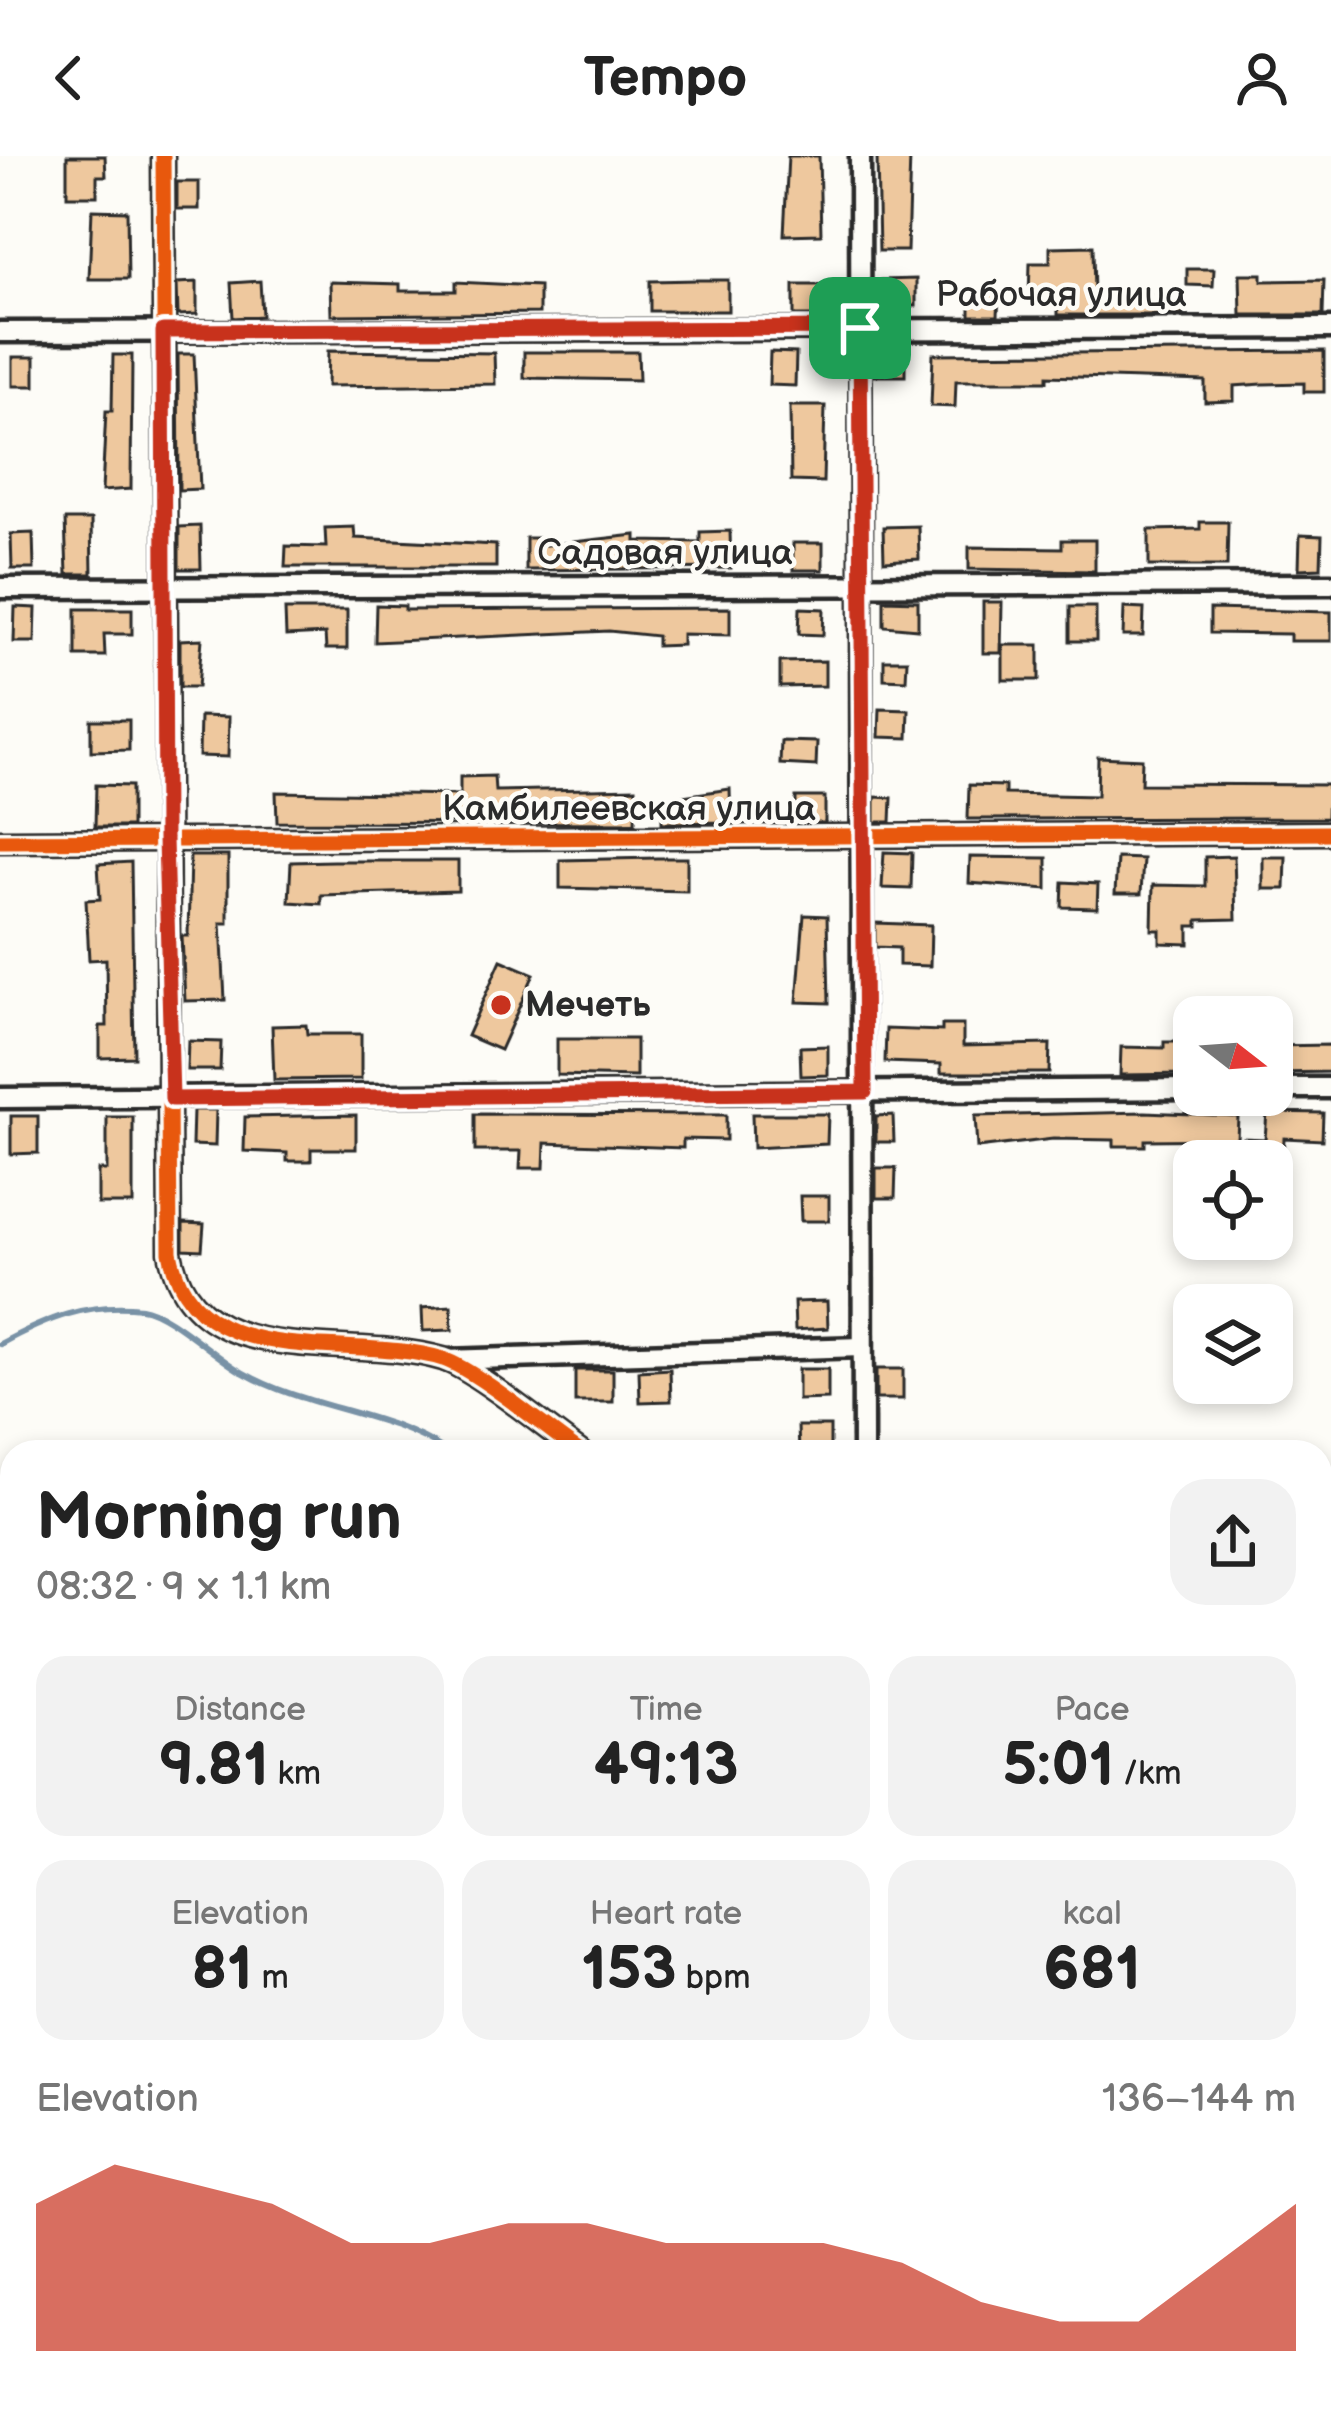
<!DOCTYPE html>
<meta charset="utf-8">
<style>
:root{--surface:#fff;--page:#f2f2f2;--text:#222;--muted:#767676;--accent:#c8321e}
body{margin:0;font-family:"Balsamiq Sans",sans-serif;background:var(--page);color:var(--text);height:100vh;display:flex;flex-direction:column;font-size:45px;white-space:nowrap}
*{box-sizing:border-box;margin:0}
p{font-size:39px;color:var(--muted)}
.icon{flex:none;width:66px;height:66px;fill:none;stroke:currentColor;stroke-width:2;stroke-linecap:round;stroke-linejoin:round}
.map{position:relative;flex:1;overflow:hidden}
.side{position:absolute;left:0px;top:1284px;width:1332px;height:975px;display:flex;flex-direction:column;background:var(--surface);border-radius:36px 36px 0 0;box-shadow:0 6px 18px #0003}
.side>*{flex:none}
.needle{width:78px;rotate:107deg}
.tools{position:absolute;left:1173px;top:840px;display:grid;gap:24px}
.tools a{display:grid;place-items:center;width:120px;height:120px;border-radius:24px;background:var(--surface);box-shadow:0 6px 18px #0003;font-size:60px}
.pin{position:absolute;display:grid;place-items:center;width:102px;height:102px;color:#fff;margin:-51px;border-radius:24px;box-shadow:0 6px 18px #0006}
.round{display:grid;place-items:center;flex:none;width:126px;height:126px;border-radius:36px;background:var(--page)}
.summary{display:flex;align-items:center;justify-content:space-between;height:204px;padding:0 36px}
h1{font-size:66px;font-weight:700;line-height:90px}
.stats{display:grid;grid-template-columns:repeat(3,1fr);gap:18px;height:204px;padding:12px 36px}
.stats div{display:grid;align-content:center;border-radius:30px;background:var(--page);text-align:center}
.stats b{font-size:60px;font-weight:700}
.stats small{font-size:33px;font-weight:400}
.stats p{font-size:33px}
.chart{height:336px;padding:24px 36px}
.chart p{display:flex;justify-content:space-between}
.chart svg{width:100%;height:216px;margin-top:12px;fill:var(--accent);opacity:.7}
header{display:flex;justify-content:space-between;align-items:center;height:156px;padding:0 36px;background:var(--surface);font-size:54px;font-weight:700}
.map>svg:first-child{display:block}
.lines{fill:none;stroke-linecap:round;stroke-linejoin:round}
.stream{stroke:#7992a6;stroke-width:6}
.building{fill:#eec89e;stroke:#2b2b2b;stroke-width:3}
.lane-casing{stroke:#2b2b2b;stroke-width:18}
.street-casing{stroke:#2b2b2b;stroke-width:27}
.secondary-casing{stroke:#2b2b2b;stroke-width:36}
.lane{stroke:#fdfcf7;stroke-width:9}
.street{stroke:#fdfcf7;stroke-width:18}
.secondary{stroke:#fdfcf7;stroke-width:27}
.cycleway-casing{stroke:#fdfcf7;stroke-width:22}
.cycleway{stroke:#e8590c;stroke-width:15}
.route-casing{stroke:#fff;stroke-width:24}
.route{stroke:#c8321e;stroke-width:15}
.poi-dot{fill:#c8321e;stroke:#fdfcf7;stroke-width:4.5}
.labels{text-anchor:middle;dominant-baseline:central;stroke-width:9;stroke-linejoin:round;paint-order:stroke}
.street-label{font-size:36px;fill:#2b2b2b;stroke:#fdfcf7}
.poi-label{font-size:36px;font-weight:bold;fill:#2b2b2b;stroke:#fdfcf7;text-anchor:start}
</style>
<header><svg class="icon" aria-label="back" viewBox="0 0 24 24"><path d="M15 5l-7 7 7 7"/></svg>Tempo<svg class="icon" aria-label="person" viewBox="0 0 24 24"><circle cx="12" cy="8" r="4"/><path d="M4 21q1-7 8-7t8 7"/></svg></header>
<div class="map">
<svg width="1331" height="2257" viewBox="0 0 1331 2257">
<rect width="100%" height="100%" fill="#fdfcf7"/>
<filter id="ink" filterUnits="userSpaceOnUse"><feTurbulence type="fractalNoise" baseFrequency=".00833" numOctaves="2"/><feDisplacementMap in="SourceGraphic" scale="24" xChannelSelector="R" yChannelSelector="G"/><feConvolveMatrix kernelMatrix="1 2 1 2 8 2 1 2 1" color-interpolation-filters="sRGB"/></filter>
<g filter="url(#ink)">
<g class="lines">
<g class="stream">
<path d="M0,1188C46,1163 86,1146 141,1152C167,1155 216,1202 242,1216C308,1254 386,1254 448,1296"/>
<polyline points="1320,1864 1331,1873"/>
</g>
</g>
<g class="building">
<polygon points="67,0 105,0 106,20 97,20 97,40 67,40"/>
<polygon points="788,0 819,0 821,78 784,79"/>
<polygon points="877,0 910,0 907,95 879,95"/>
<rect x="177" y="26" width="22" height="27"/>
<polygon points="92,54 127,55 128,123 89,123"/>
<polygon points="1093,90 1094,142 1183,136 1183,159 1058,159 1058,143 1029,142 1030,107 1050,107 1050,91"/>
<polygon points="1187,113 1214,113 1213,130 1187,129"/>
<polygon points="1240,118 1262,118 1262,125 1324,124 1323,159 1241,159"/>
<polygon points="916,123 916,150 883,150 882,124"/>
<polygon points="699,124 728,124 728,155 650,155 650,125"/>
<polygon points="260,125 262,160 233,162 231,127"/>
<polygon points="197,126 197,158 178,159 177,127"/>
<polygon points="330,126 400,128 400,135 456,135 456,126 539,130 539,157 331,159"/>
<rect x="794" y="129" width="30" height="31"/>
<polygon points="970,134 999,135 998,160 970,160"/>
<polygon points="875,194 905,194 905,220 874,220"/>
<polygon points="328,195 494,197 495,228 327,230"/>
<polygon points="1324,195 1324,236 1304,236 1304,227 1263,228 1234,230 1234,245 1205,246 1205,225 1047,220 1047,225 956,225 955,251 931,250 933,198"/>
<polygon points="524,196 638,196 639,224 524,222"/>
<polygon points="770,196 796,197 795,230 769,229"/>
<polygon points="178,198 194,198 200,333 179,334"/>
<polygon points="113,199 132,199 131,333 102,335 106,255 112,255"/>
<rect x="13" y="201" width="22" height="29"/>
<polygon points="790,250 825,250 823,326 791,325"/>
<polygon points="65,364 91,364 92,418 67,418"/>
<polygon points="1200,366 1228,366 1227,410 1149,410 1149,374 1200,373"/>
<polygon points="200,370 201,413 179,413 179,371"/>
<polygon points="918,370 919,403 884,405 883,371"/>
<polygon points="354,371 355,382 496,389 496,411 285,411 286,390 326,391 325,372"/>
<polygon points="730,375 731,412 526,414 526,382 546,382 546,389 636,379 636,385 700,386 700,376"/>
<polygon points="33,377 34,413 12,413 11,378"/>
<polygon points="1300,379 1322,380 1321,412 1299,413"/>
<polygon points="1062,384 1095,384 1095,415 969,413 969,391 1062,392"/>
<rect x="793" y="387" width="30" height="27"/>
<polygon points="884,444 918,445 918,473 884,470"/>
<polygon points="983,446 1002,446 1001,497 983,497"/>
<polygon points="376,449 405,450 405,454 730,452 730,479 682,478 682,489 657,490 657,480 609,475 375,486"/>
<polygon points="15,451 36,452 35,486 14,486"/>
<rect x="1070" y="451" width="26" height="34"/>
<polygon points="800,452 824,453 823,479 799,478"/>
<polygon points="1124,452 1144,453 1143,480 1123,480"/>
<polygon points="76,453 132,453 132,478 104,478 105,500 76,500"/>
<polygon points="1210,453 1331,456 1331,485 1290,485 1290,478 1210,477"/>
<polygon points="285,454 347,454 347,493 326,493 325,478 286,480"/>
<polygon points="202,483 198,531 180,531 180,484"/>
<rect x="1003" y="489" width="36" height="35"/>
<polygon points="884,504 907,504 906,524 884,523"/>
<polygon points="825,505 825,530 780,531 780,506"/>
<polygon points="880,553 909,554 908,582 879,581"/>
<polygon points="200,560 229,561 228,601 199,600"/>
<polygon points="91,564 129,564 129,594 91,595"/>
<polygon points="781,585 817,586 816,610 780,608"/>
<polygon points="1098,601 1142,603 1141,628 1328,629 1327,662 968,663 969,629 1005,630 1005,638 1097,640"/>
<polygon points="494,620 495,635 636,632 635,667 277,666 276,636 460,639 460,621"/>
<polygon points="96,629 131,630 131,671 95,671"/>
<polygon points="730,633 731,666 662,667 662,643"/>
<rect x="796" y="641" width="29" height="26"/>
<polygon points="875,641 892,642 891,666 875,666"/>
<polygon points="884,696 912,697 911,733 882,732"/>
<polygon points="190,700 228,700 228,767 221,767 225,844 185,845 182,780 188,780"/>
<polygon points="1234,700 1236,763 1198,764 1198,770 1189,770 1189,788 1160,787 1160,774 1152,774 1153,729 1205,730 1205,701"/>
<polygon points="970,701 1047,702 1047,733 969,727"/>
<polygon points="1263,701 1286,701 1285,733 1263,733"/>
<polygon points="657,702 687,702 687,735 560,732 560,704"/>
<polygon points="1117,702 1143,703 1141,738 1115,738"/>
<polygon points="333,705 458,705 458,735 321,739 321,748 289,746 291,706"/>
<polygon points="131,706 134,901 100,902 100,870 107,870 106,803 89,804 86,744 100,743 98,708"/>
<polygon points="1063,726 1098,728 1097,752 1062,751"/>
<polygon points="804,759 827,760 829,847 797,846"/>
<polygon points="875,767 931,769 930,810 899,809 899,792 875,791"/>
<polygon points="501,804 534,818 500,894 467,880"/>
<polygon points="306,869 307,878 361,878 361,923 274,924 272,870"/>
<polygon points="942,869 963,869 963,890 1050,888 1049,917 941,917 941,908 885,906 886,873 942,875"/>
<polygon points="557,883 636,883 636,921 557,919"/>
<polygon points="188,885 221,886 220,914 187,914"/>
<polygon points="1164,886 1190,886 1190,918 1120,919 1121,891 1164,892"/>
<polygon points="1331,889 1331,916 1272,917 1272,890"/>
<polygon points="828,890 828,919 801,920 800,891"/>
<polygon points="193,954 216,954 215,990 192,989"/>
<polygon points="1145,956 1238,960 1237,983 1145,984 1145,990 1114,990 1114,984 1053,983 977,992 975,960"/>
<polygon points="1267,956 1323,957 1322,984 1284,982 1283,1002 1244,1000 1244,982 1265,983"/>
<polygon points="475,958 726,959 726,984 683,983 683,992 545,987 544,1012 520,1012 521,995 475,995"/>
<polygon points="752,958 828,958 827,988 753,992"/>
<polygon points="356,959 356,993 311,993 311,1005 287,1005 287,997 244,995 245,961"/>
<polygon points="893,959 894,986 876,986 876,960"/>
<polygon points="11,960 38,960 38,997 11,998"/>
<polygon points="107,961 133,961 133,1048 98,1048 98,1014 107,1014"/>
<polygon points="876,1012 896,1012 895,1042 876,1042"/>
<polygon points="800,1040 829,1040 829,1065 801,1065"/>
<polygon points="183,1067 204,1068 202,1094 183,1093"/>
<polygon points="827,1145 828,1172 795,1174 794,1146"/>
<polygon points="451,1150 452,1174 423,1175 422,1152"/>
<polygon points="670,1213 671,1245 640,1246 639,1215"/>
<polygon points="798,1213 828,1213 828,1243 798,1244"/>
<rect x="876" y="1213" width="27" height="30"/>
<rect x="575" y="1214" width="38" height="32"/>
<polygon points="798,1270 830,1270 830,1296 799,1296"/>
</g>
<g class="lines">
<g class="lane-casing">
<polyline id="lane" points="0,1696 12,1696"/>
</g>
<g class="street-casing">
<g id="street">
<path d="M163,0L170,1096C193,1222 351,1175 443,1203C476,1214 548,1274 580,1296"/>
<polyline points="860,0 863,1296"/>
<polyline points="0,176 1331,172"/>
<polyline points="0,432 1331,428"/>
<polyline points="0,685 1331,677"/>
<polyline points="1272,932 1331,932"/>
<polyline points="0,942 1194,933"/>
<polyline points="446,1204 862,1191"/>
<polyline points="1320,1553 1331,1557"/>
<polyline points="333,2257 335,2247"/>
<polyline points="757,2257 758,2247"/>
<polyline points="919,2257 921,2247"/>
</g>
</g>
<g class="secondary-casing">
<g id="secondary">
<polyline points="0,1958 12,1974"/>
<polyline points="215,2247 222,2257"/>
</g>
</g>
<use href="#lane" class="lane"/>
<use href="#street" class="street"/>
<use href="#secondary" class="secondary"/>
<g class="cycleway-casing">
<g id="cycleway">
<path d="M163,0L170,1096C193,1222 351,1175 443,1203C476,1214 548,1274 580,1296"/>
<polyline points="0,685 1331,677"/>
</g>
</g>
<use href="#cycleway" class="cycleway"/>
</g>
</g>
<g class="lines" filter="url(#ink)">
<g class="route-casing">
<polygon id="route" points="860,172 865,936 172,943 165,683 163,175"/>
</g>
<use href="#route" class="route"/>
</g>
<circle class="poi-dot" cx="501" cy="849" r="12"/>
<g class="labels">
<g class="street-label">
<text x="1061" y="139">Рабочая улица</text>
<text x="665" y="397">Садовая улица</text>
<text x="629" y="653">Камбилеевская улица</text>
</g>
<g class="poi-label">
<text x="525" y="849">Мечеть</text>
</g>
</g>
</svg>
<div class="tools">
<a><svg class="needle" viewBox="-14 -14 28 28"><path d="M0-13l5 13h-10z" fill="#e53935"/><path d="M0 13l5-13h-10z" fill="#767676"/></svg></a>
<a><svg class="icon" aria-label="locate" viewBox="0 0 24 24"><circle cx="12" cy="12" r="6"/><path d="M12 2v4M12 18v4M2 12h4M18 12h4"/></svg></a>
<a><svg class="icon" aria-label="layers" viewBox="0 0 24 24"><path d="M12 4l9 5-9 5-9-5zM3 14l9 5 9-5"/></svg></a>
</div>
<div class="pin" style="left:860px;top:172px;background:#1e9e55"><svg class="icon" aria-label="arrive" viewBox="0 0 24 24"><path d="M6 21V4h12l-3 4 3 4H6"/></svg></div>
<section class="side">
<div class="summary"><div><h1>Morning run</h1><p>08:32 · 9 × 1.1 km</p></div><a class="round"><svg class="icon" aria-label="share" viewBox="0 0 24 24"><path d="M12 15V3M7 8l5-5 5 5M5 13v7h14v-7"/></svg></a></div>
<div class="stats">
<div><p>Distance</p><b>9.81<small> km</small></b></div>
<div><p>Time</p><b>49:13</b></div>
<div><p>Pace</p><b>5:01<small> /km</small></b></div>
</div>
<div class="stats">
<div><p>Elevation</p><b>81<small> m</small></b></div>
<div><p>Heart rate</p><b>153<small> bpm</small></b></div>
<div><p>kcal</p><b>681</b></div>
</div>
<div class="chart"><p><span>Elevation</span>136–144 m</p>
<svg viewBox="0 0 160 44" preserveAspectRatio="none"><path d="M0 44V14L10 6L20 10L30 14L40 22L50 22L60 18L70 18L80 22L90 22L100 22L110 26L120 34L130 38L140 38L150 26L160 14V44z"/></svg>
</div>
</section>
</div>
